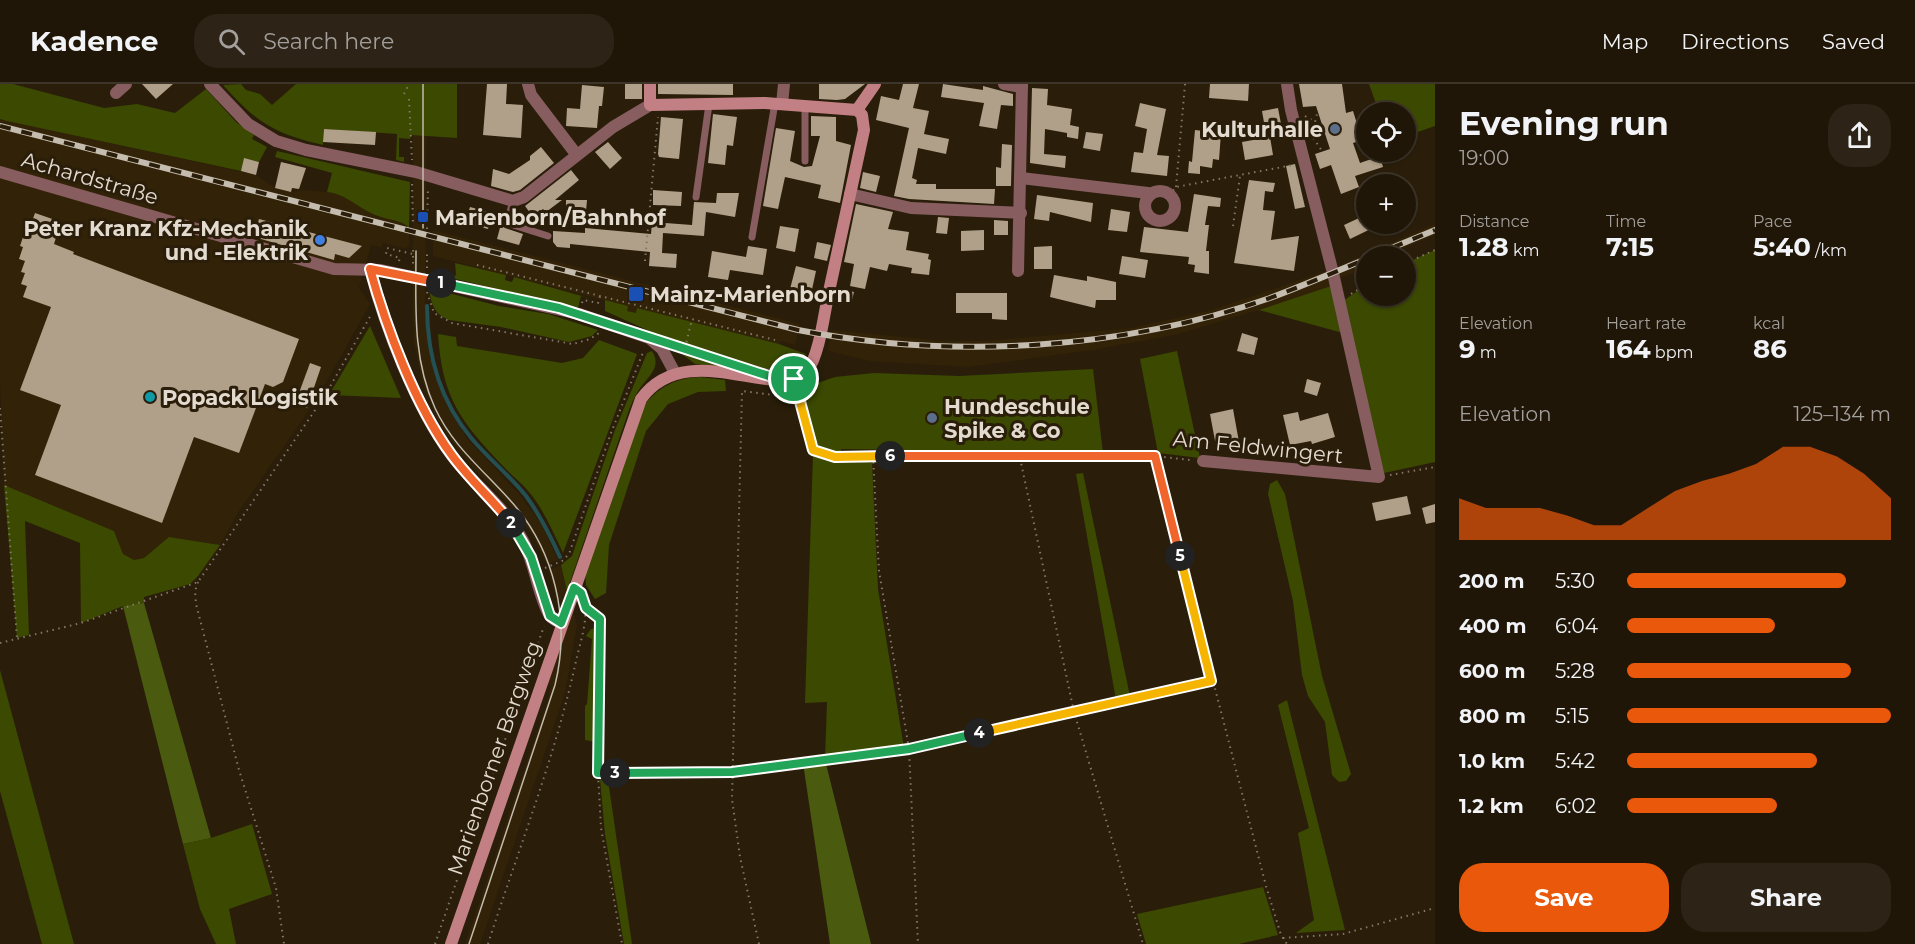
<!DOCTYPE html>
<meta charset="utf-8">
<style>
:root{--surface:#201608;--page:#2d2316;--text:#f1f3f6;--muted:#a29f9c;--line:#3d3529;--accent:#ea580c}
body{margin:0;font-family:Montserrat,sans-serif;background:var(--page);color:var(--text);height:100vh;display:flex;flex-direction:column;font-size:22px;white-space:nowrap}
*{box-sizing:border-box;margin:0}
p{font-size:20px;color:var(--muted)}
.icon{flex:none;width:33px;height:33px;fill:none;stroke:currentColor;stroke-width:2;stroke-linecap:round;stroke-linejoin:round}
.map{position:relative;flex:1;overflow:hidden}
.drawer{display:flex;flex-direction:column;background:var(--surface);width:480px}
.drawer>*{flex:none}
.buttons{position:absolute;left:1356px;top:18px;display:grid;gap:12px}
.buttons a{display:grid;place-items:center;width:60px;height:60px;border-radius:50%;background:var(--surface);box-shadow:0 2px 4px #0004,0 0 0 2px var(--line);font-size:30px}
.pin{position:absolute;display:grid;place-items:center;width:51px;height:51px;color:#fff;margin:-26px;border:3px solid #fff;border-radius:50%;box-shadow:0 2px 6px #0007}
.km{position:absolute;width:30px;height:30px;margin:-15px;border-radius:50%;background:#222;color:#fff;font-size:16px;line-height:30px;text-align:center}
.round{display:grid;place-items:center;flex:none;width:63px;height:63px;border-radius:24px;background:var(--page)}
.head{display:flex;align-items:center;justify-content:space-between;height:102px;padding:0 24px}
h1{font-size:33px;font-weight:700;line-height:45px}
.metrics{display:grid;grid-template-columns:repeat(3,1fr);gap:9px;height:102px;padding:6px 24px}
.metrics div{display:grid;align-content:center}
.metrics b{font-size:26px;font-weight:700}
.metrics small{font-size:16px;font-weight:400}
.metrics p{font-size:16px}
.chart{height:168px;padding:12px 24px}
.chart p{display:flex;justify-content:space-between}
.chart svg{width:100%;height:108px;margin-top:6px;fill:var(--accent);opacity:.7}
.cta{display:flex;gap:12px;margin-top:auto;padding:12px 24px}
.cta a{flex:1;height:69px;border-radius:24px;background:var(--accent);color:#fff;font-size:24px;font-weight:700;line-height:69px;text-align:center}
.cta a+a{background:var(--page);color:var(--text)}
ul{padding:0 24px;list-style:none;font-size:20px}
li{display:grid;grid-template-columns:96px 72px 1fr;align-items:center;height:45px}
li i{height:15px;border-radius:8px;background:var(--accent)}
header{display:flex;align-items:center;gap:36px;box-sizing:border-box;height:84px;padding:0 30px;background:var(--surface);border-bottom:2px solid var(--line)}
header strong{font-size:28px}
nav{display:flex;gap:33px;margin-inline-start:auto;font-size:21px}
.search{width:420px;height:54px;background:var(--page);display:flex;align-items:center;gap:15px;box-sizing:border-box;padding:0 21px;border-radius:24px;color:var(--muted);font-size:22px}
main{display:flex;flex:1;min-height:0}
.map>svg:first-child{display:block}
.built{fill:#322207}
.green{fill:#3b4901}
.forest{fill:#4a5a0e}
.lines{fill:none;stroke-linecap:round;stroke-linejoin:round}
.stream{stroke:#245053;stroke-width:4}
.building{fill:#b0a089}
.path{stroke:#837868;stroke-width:2;stroke-dasharray:1.5 4.5;stroke-linecap:butt}
.lane{stroke:#875d60;stroke-width:7}
.street{stroke:#875d60;stroke-width:12}
.secondary{stroke:#c38084;stroke-width:12}
.tram{stroke:#c4bcae;stroke-width:1.5}
.rail-casing{stroke:#c4bcae;stroke-width:6}
.rail{stroke:#2a1e0a;stroke-width:4;stroke-dasharray:11;stroke-linecap:butt}
.split-1-casing{stroke:#fff;stroke-width:12}
.split-2-casing{stroke:#fff;stroke-width:12}
.split-3-casing{stroke:#fff;stroke-width:12}
.split-4-casing{stroke:#fff;stroke-width:12}
.split-5-casing{stroke:#fff;stroke-width:12}
.split-6-casing{stroke:#fff;stroke-width:12}
.split-7-casing{stroke:#fff;stroke-width:12}
.split-1{stroke:#22a559;stroke-width:8}
.split-2{stroke:#f0652b;stroke-width:8}
.split-3{stroke:#22a559;stroke-width:8}
.split-4{stroke:#22a559;stroke-width:8}
.split-5{stroke:#f5b400;stroke-width:8}
.split-6{stroke:#f0652b;stroke-width:8}
.split-7{stroke:#f5b400;stroke-width:8}
.service-dot{fill:#5c6f8a;stroke:#2a1e0a;stroke-width:2}
.transit-dot{fill:#1a4fb4;stroke:#2a1e0a;stroke-width:2}
.shop-dot{fill:#3f7fe0;stroke:#2a1e0a;stroke-width:2}
.culture-dot{fill:#0f9aa8;stroke:#2a1e0a;stroke-width:2}
.labels{text-anchor:middle;dominant-baseline:central;stroke-width:6;stroke-linejoin:round;paint-order:stroke}
.poi-label{font-size:21px;font-weight:bold;fill:#e3dbcf;stroke:#2a1e0a;text-anchor:start}
.street-label{font-size:21px;fill:#e3dbcf;stroke:#2a1e0a}
</style>
<header>
<strong>Kadence</strong>
<div class="search"><svg class="icon" aria-label="search" viewBox="0 0 24 24"><circle cx="10" cy="10" r="6"/><path d="M15 15l6 6"/></svg>Search here</div>
<nav><a>Map</a><a>Directions</a><a>Saved</a></nav>
</header>
<main>
<div class="map">
<svg width="1435" height="860" viewBox="0 0 1435 860">
<rect width="100%" height="100%" fill="#2a1e0a"/>
<g class="built">
<polygon points="427,0 425,215 428,263 434,289 447,322 467,355 519,410 542,441 558,476 547,480 534,454 513,424 472,383 453,359 438,337 422,297 414,258 413,229 413,10"/>
<polygon points="0,35 256,91 275,104 291,108 303,106 338,109 376,132 406,140 409,144 409,162 404,164 383,159 381,163 371,161 359,204 370,220 318,313 239,427 220,461 170,453 144,474 134,476 123,471 114,447 4,401 0,296"/>
<polygon points="1435,140 1435,151 1384,172 1366,172 1366,181 1362,185 1338,195 1336,183"/>
<polygon points="433,146 800,240 795,261 781,257 779,260 637,224 636,229 627,227 627,222 433,172"/>
<polygon points="1326,187 1331,202 1259,226 1174,251 1092,266 968,283 870,277 828,267 832,246 943,257 986,257 1132,244 1212,226"/>
<polygon points="561,481 567,507 560,519 557,520 549,486"/>
<polygon points="573,525 577,542 565,609 480,860 465,860 549,612 551,601 547,600"/>
</g>
<g class="green">
<polygon points="0,0 13,0 104,24 137,20 175,29 206,5 236,38 254,51 252,55 267,63 259,78 244,75 241,87 7,37 0,35"/>
<path d="M241,0L246,6L260,10L272,21L296,0H457V54L411,51L410,55L399,54V73H404V78L396,76L397,50L324,45L323,61C274,50 256,38 223,1Z"/>
<polygon points="1369,0 1435,0 1435,42 1406,52 1406,28 1379,28"/>
<path d="M277,67L410,98L409,144C402,136 388,136 378,132C360,126 347,110 327,108L332,89L275,73Z"/>
<polygon points="1435,166 1435,378 1384,389 1343,217 1366,201 1366,212 1406,212 1406,179"/>
<polygon points="455,179 506,191 505,196 512,198 514,193 596,216 581,212 578,224 451,194 456,191"/>
<polygon points="1331,202 1343,249 1259,226"/>
<path d="M429,204L499,222L548,230L598,246L592,252L569,258L501,243L449,236C434,230 431,220 429,204Z"/>
<polygon points="605,216 628,222 627,227 636,229 637,224 779,260 806,270 800,280 793,285 740,285 695,280 656,250 605,227"/>
<polygon points="370,242 401,314 329,311"/>
<path d="M438,250L456,253L457,262L562,279L583,274L599,256L637,270L563,469C553,448 544,426 529,408C522,399 511,391 503,382C460,337 442,313 438,250Z"/>
<path d="M652,267C662,283 649,292 640,304C635,311 632,319 629,326L567,507L561,481L572,472L615,346L647,269Z"/>
<polygon points="1177,267 1200,374 1158,369 1140,275"/>
<polygon points="1093,285 1103,369 841,365 841,372 826,372 813,366 798,314 806,303 835,293 874,289 959,292"/>
<path d="M700,293L725,296L726,307L698,308L668,320L646,347L609,461L606,509L595,515L586,501L585,488L645,320C660,302 677,294 700,293Z"/>
<polygon points="813,370 834,375 868,373 872,379 878,505 904,664 825,674 827,618 805,619"/>
<polygon points="1083,389 1130,612 1116,616 1076,390"/>
<polygon points="1277,396 1285,410 1322,592 1351,690 1346,697 1339,698 1332,691 1325,638 1308,612 1302,591 1293,517 1268,410 1270,400"/>
<polygon points="4,401 114,447 123,470 134,476 144,474 169,453 220,461 198,492 190,500 144,513 144,519 123,522 81,539 80,459 25,437 29,551 17,554"/>
<polygon points="597,544 597,658 585,656 585,622 587,620 592,555 586,552 591,545"/>
<polygon points="0,586 74,860 42,860 0,707"/>
<polygon points="1287,616 1345,846 1296,849 1314,836 1298,749 1309,744 1278,621"/>
<polygon points="600,695 608,696 632,860 624,860 605,750"/>
<polygon points="252,740 272,810 229,825 236,860 216,860 200,825 183,760 211,754"/>
<polygon points="1263,803 1278,851 1239,860 1146,860 1137,830"/>
</g>
<g class="forest">
<polygon points="144,519 211,754 183,760 123,522"/>
<polygon points="825,676 871,860 830,860 803,679"/>
</g>
<g class="lines">
<path class="stream" d="M427,222C427,270 440,317 472,355C489,375 510,392 526,412C540,431 550,451 560,473"/>
</g>
<g class="building">
<polygon points="142,0 173,0 156,15"/>
<polygon points="487,0 507,0 506,20 523,21 521,54 483,51"/>
<rect x="625" y="0" width="17" height="15"/>
<polygon points="658,0 733,0 733,11 658,10"/>
<polygon points="819,0 865,0 845,15 837,16 819,15"/>
<polygon points="903,0 919,0 913,24 929,27 924,50 949,55 946,70 918,64 912,94 917,96 916,100 936,100 936,105 995,105 994,120 909,115 894,112 909,44 876,36 881,12 899,16"/>
<polygon points="943,0 983,6 983,2 1013,10 1013,22 1001,21 997,45 979,42 984,19 941,13"/>
<polygon points="1210,0 1249,0 1248,17 1209,14"/>
<polygon points="1299,0 1342,0 1346,29 1353,27 1362,56 1353,59 1360,79 1380,72 1383,83 1355,92 1359,103 1341,110 1331,81 1320,85 1315,70 1330,65 1316,22 1303,23"/>
<polygon points="582,1 604,3 602,22 599,22 597,44 566,42 567,24 580,25"/>
<polygon points="1032,4 1048,5 1047,21 1072,25 1070,41 1079,43 1078,55 1067,53 1067,49 1045,45 1044,70 1066,72 1065,84 1030,79"/>
<polygon points="1140,19 1166,25 1157,71 1169,72 1167,92 1131,88 1134,68 1143,69 1147,45 1135,42"/>
<polygon points="1278,24 1281,40 1265,44 1262,27"/>
<polygon points="713,30 737,33 733,62 727,61 725,81 708,79"/>
<polygon points="811,32 836,33 836,57 851,61 840,119 818,114 821,101 785,93 778,125 763,122 776,44 795,47 790,77 804,83 812,82 820,52 811,52"/>
<polygon points="661,33 683,35 679,75 659,73 658,70"/>
<polygon points="324,45 376,48 375,61 323,58"/>
<polygon points="1195,46 1221,49 1219,76 1213,75 1212,84 1200,82 1200,90 1188,89 1189,77 1192,78"/>
<polygon points="1086,48 1103,50 1100,67 1083,64"/>
<polygon points="1270,53 1273,71 1245,76 1242,58"/>
<polygon points="608,58 622,74 610,85 595,68"/>
<polygon points="1002,60 1012,61 1011,102 996,102 996,83 1001,84"/>
<polygon points="541,63 554,79 520,106 513,108 491,102 493,85 509,90 530,76 530,72"/>
<polygon points="244,74 259,78 256,91 241,87"/>
<polygon points="281,78 306,84 299,105 292,104 291,108 275,104"/>
<polygon points="1295,80 1305,123 1295,125 1286,82"/>
<polygon points="571,86 579,96 555,116 562,116 546,128 543,125 533,133 525,122"/>
<polygon points="863,88 880,92 876,108 860,104"/>
<polygon points="1249,96 1275,99 1273,108 1265,107 1263,126 1275,127 1271,156 1299,152 1294,187 1234,179"/>
<polygon points="653,106 682,108 681,122 653,121"/>
<polygon points="717,109 739,109 735,133 706,128 704,152 663,149 662,169 677,170 676,184 649,182 650,168 570,160 570,164 557,163 553,158 553,147 585,149 585,144 651,150 652,138 692,141 694,118 716,119"/>
<polygon points="1194,110 1221,114 1220,123 1208,122 1205,141 1209,141 1206,167 1209,167 1209,190 1194,188 1195,181 1188,180 1189,173 1140,168 1144,143 1188,148"/>
<polygon points="1037,111 1093,119 1091,138 1050,128 1049,137 1034,135"/>
<polygon points="566,116 587,116 586,127 566,126"/>
<polygon points="856,120 893,128 888,145 909,148 906,166 929,170 928,175 931,176 929,191 911,189 912,184 889,180 887,187 870,183 865,205 850,202 854,180 844,178"/>
<polygon points="470,123 492,129 488,145 465,139"/>
<polygon points="1111,125 1130,128 1127,148 1108,146"/>
<polygon points="35,129 61,138 54,160 74,168 73,170 299,255 283,298 273,303 265,300 239,369 194,353 162,439 35,391 61,321 20,306 51,223 23,213 27,202 21,200 25,189 21,188 25,177 19,175 23,163 20,162 24,150 27,151"/>
<polygon points="938,133 949,134 947,150 936,149"/>
<polygon points="1359,134 1362,140 1381,140 1350,155 1344,141"/>
<polygon points="259,135 362,162 349,174 335,170 334,176 254,153"/>
<polygon points="994,136 1008,137 1008,151 994,151"/>
<polygon points="501,140 505,144 523,150 519,161 497,155"/>
<polygon points="780,142 799,145 795,168 776,164"/>
<polygon points="984,146 984,166 961,167 961,147"/>
<polygon points="817,158 831,161 827,177 814,174"/>
<polygon points="748,162 767,165 763,191 730,186 728,196 708,193 712,167 746,173"/>
<polygon points="1052,162 1052,185 1034,185 1034,163"/>
<polygon points="1122,172 1148,176 1145,194 1119,190"/>
<polygon points="796,182 816,187 811,210 790,205"/>
<polygon points="1054,191 1087,197 1087,192 1116,198 1116,216 1096,216 1095,224 1050,213"/>
<polygon points="838,205 854,208 851,220 835,217"/>
<polygon points="956,209 1007,209 1007,236 992,235 992,229 956,229"/>
<polygon points="1242,249 1258,254 1254,271 1237,267"/>
<polygon points="310,279 321,283 307,324 296,317"/>
<polygon points="1307,295 1321,299 1317,312 1304,308"/>
<polygon points="1233,325 1239,358 1216,362 1210,330"/>
<polygon points="1298,328 1300,337 1328,329 1335,353 1312,360 1311,357 1290,361 1283,331"/>
<polygon points="1407,412 1411,430 1376,437 1372,419"/>
<polygon points="1435,420 1435,438 1426,440 1422,424"/>
</g>
<g class="lines">
<g class="path">
<polyline points="404,10 409,0"/>
<polyline points="409,15 412,76"/>
<polyline points="1305,32 1315,38 1318,26"/>
<polyline points="1310,49 1322,67"/>
<polyline points="412,100 413,141"/>
<polyline points="1176,103 1185,0"/>
<polyline points="1169,111 1176,103 1293,81"/>
<polyline points="1233,142 1240,92"/>
<polyline points="427,145 428,104"/>
<polyline points="413,166 413,182"/>
<polyline points="399,177 400,174 386,170 387,164 413,170"/>
<polyline points="645,177 658,33"/>
<polyline points="1406,179 1435,166"/>
<polyline points="477,181 775,256"/>
<polyline points="427,184 427,170"/>
<polyline points="427,208 434,229 452,239 573,260 590,255 599,249"/>
<polyline points="1351,210 1366,201"/>
<polyline points="582,219 583,216 598,219 600,212"/>
<polyline points="673,261 719,276"/>
<polyline points="685,264 692,235"/>
<polyline points="796,307 813,366 826,372 1155,372 1190,376"/>
<polyline points="0,324 17,554"/>
<polyline points="873,372 879,487 909,665 918,860"/>
<polyline points="1155,372 1266,802 1281,851 1287,860"/>
<polyline points="1020,374 1074,628 1143,860"/>
<polyline points="1390,391 1435,383"/>
<polyline points="545,484 562,477 569,470 611,349 644,266"/>
<polyline points="198,498 195,507 196,520 239,686 276,804 284,860"/>
<polyline points="586,524 596,530 602,541 598,689 601,744 622,860"/>
<polyline points="0,559 81,539 198,498 324,313 371,231"/>
<polyline points="598,689 732,688 909,665 1211,597"/>
<polyline points="1283,854 1343,850 1435,824"/>
<polyline points="435,860 544,542"/>
<path d="M488,860C518,766 555,674 576,577C580,559 589,534 584,515"/>
<polyline points="759,860 740,773 732,715 742,307 798,314"/>
</g>
<g class="lane">
<polyline points="805,21 805,77"/>
<polyline points="696,113 709,20"/>
<polyline points="513,117 507,139 548,152"/>
<polyline points="752,153 775,19"/>
</g>
<g class="street">
<polyline points="210,0 248,40 276,57 306,66 416,88 513,117 524,113 613,43 650,21"/>
<polyline points="528,0 531,11 576,70"/>
<polyline points="1004,0 1022,3"/>
<polyline points="116,9 126,0"/>
<polyline points="782,20 784,0"/>
<polyline points="0,88 334,185 381,186 579,230 649,254 662,265 675,289"/>
<polyline points="1021,94 1148,109 1150,111"/>
<circle cx="1160" cy="122" r="15"/>
<polyline points="850,110 911,124 1021,129"/>
<path d="M370,185C385,243 416,324 452,372C474,401 505,423 522,455C535,478 538,513 550,532C553,536 557,537 561,539"/>
<polyline points="1018,187 1022,0"/>
<polyline points="1203,377 1379,393 1333,189 1291,26 1287,0"/>
</g>
<g class="secondary">
<polyline points="857,26 875,0"/>
<path d="M451,860L641,315C687,252 778,319 807,287C819,272 824,231 828,212C840,157 852,101 864,46L862,31L857,26L765,19L650,21V0"/>
</g>
<g class="tram">
<polyline points="423,144 423,0"/>
<path d="M416,167C416,221 412,274 435,324C452,361 482,385 509,415C555,465 571,536 555,601L469,860"/>
</g>
<g class="rail-casing">
<g id="rail">
<path d="M0,42L798,246C952,276 1122,266 1270,214C1302,202 1335,188 1366,175"/>
<polyline points="1372,172 1435,146"/>
</g>
</g>
<use href="#rail" class="rail"/>
</g>
<g class="lines">
<g class="split-1-casing">
<polyline id="split-1" points="441,199 559,224 775,294 794,295"/>
</g>
<g class="split-2-casing">
<path id="split-2" d="M441,199L370,185C386,243 415,321 451,370C469,395 492,415 511,439"/>
</g>
<g class="split-3-casing">
<polyline id="split-3" points="511,439 531,473 550,532 561,539 574,504 581,509 586,524 600,535 598,689 615,689"/>
</g>
<g class="split-4-casing">
<polyline id="split-4" points="615,689 732,688 909,665 979,649"/>
</g>
<g class="split-5-casing">
<polyline id="split-5" points="979,649 1211,597 1180,472"/>
</g>
<g class="split-6-casing">
<polyline id="split-6" points="890,372 1155,372 1180,472"/>
</g>
<g class="split-7-casing">
<polyline id="split-7" points="794,295 813,366 835,373 890,372"/>
</g>
<use href="#split-1" class="split-1"/>
<use href="#split-2" class="split-2"/>
<use href="#split-3" class="split-3"/>
<use href="#split-4" class="split-4"/>
<use href="#split-5" class="split-5"/>
<use href="#split-6" class="split-6"/>
<use href="#split-7" class="split-7"/>
</g>
<g class="service-dot">
<circle cx="1335" cy="45" r="6"/>
<circle cx="932" cy="334" r="6"/>
</g>
<g class="transit-dot">
<rect x="417" y="127" width="12" height="12" rx="3"/>
<rect x="628" y="202" width="16" height="16" rx="3"/>
</g>
<circle class="shop-dot" cx="320" cy="156" r="6"/>
<circle class="culture-dot" cx="150" cy="313" r="6"/>
<g class="labels">
<g class="poi-label">
<text x="1323" y="45" text-anchor="end">Kulturhalle</text>
<text x="435" y="133">Marienborn/Bahnhof</text>
<text x="308" y="144" text-anchor="end">Peter Kranz Kfz-Mechanik<tspan x="308" dy="24">und -Elektrik</tspan></text>
<text x="650" y="210">Mainz-Marienborn</text>
<text x="162" y="313">Popack Logistik</text>
<text x="944" y="322">Hundeschule<tspan x="944" dy="24">Spike &amp; Co</tspan></text>
</g>
<g class="street-label">
<text transform="translate(90 94) rotate(16)">Achardstraße</text>
<text transform="translate(1258 363) rotate(6)">Am Feldwingert</text>
<text transform="translate(494 674) rotate(-71)">Marienborner Bergweg</text>
</g>
</g>
</svg>
<div class="buttons">
<a><svg class="icon" aria-label="locate" viewBox="0 0 24 24"><circle cx="12" cy="12" r="6"/><path d="M12 2v4M12 18v4M2 12h4M18 12h4"/></svg></a>
<a>+</a>
<a>−</a>
</div>
<div class="pin" style="left:794px;top:295px;background:#1e9e55"><svg class="icon" aria-label="arrive" viewBox="0 0 24 24"><path d="M6 21V4h12l-3 4 3 4H6"/></svg></div>
<b class="km" style="left:441px;top:199px">1</b>
<b class="km" style="left:511px;top:439px">2</b>
<b class="km" style="left:615px;top:689px">3</b>
<b class="km" style="left:979px;top:649px">4</b>
<b class="km" style="left:1180px;top:472px">5</b>
<b class="km" style="left:890px;top:372px">6</b>
</div>
<section class="drawer">
<div class="head"><div><h1>Evening run</h1><p>19:00</p></div><a class="round"><svg class="icon" aria-label="share" viewBox="0 0 24 24"><path d="M12 15V3M7 8l5-5 5 5M5 13v7h14v-7"/></svg></a></div>
<div class="metrics">
<div><p>Distance</p><b>1.28<small> km</small></b></div>
<div><p>Time</p><b>7:15</b></div>
<div><p>Pace</p><b>5:40<small> /km</small></b></div>
</div>
<div class="metrics">
<div><p>Elevation</p><b>9<small> m</small></b></div>
<div><p>Heart rate</p><b>164<small> bpm</small></b></div>
<div><p>kcal</p><b>86</b></div>
</div>
<div class="chart"><p><span>Elevation</span>125–134 m</p>
<svg viewBox="0 0 160 44" preserveAspectRatio="none"><path d="M0 44V27L10 31L20 31L30 31L40 34L50 38L60 38L70 31L80 24L90 20L100 17L110 13L120 6L130 6L140 10L150 17L160 27V44z"/></svg>
</div>
<ul>
<li><b>200 m</b>5:30<i style="width:83%"></i></li>
<li><b>400 m</b>6:04<i style="width:56%"></i></li>
<li><b>600 m</b>5:28<i style="width:85%"></i></li>
<li><b>800 m</b>5:15<i style="width:100%"></i></li>
<li><b>1.0 km</b>5:42<i style="width:72%"></i></li>
<li><b>1.2 km</b>6:02<i style="width:57%"></i></li>
</ul>
<div class="cta"><a>Save</a><a>Share</a></div>
</section>
</main>
